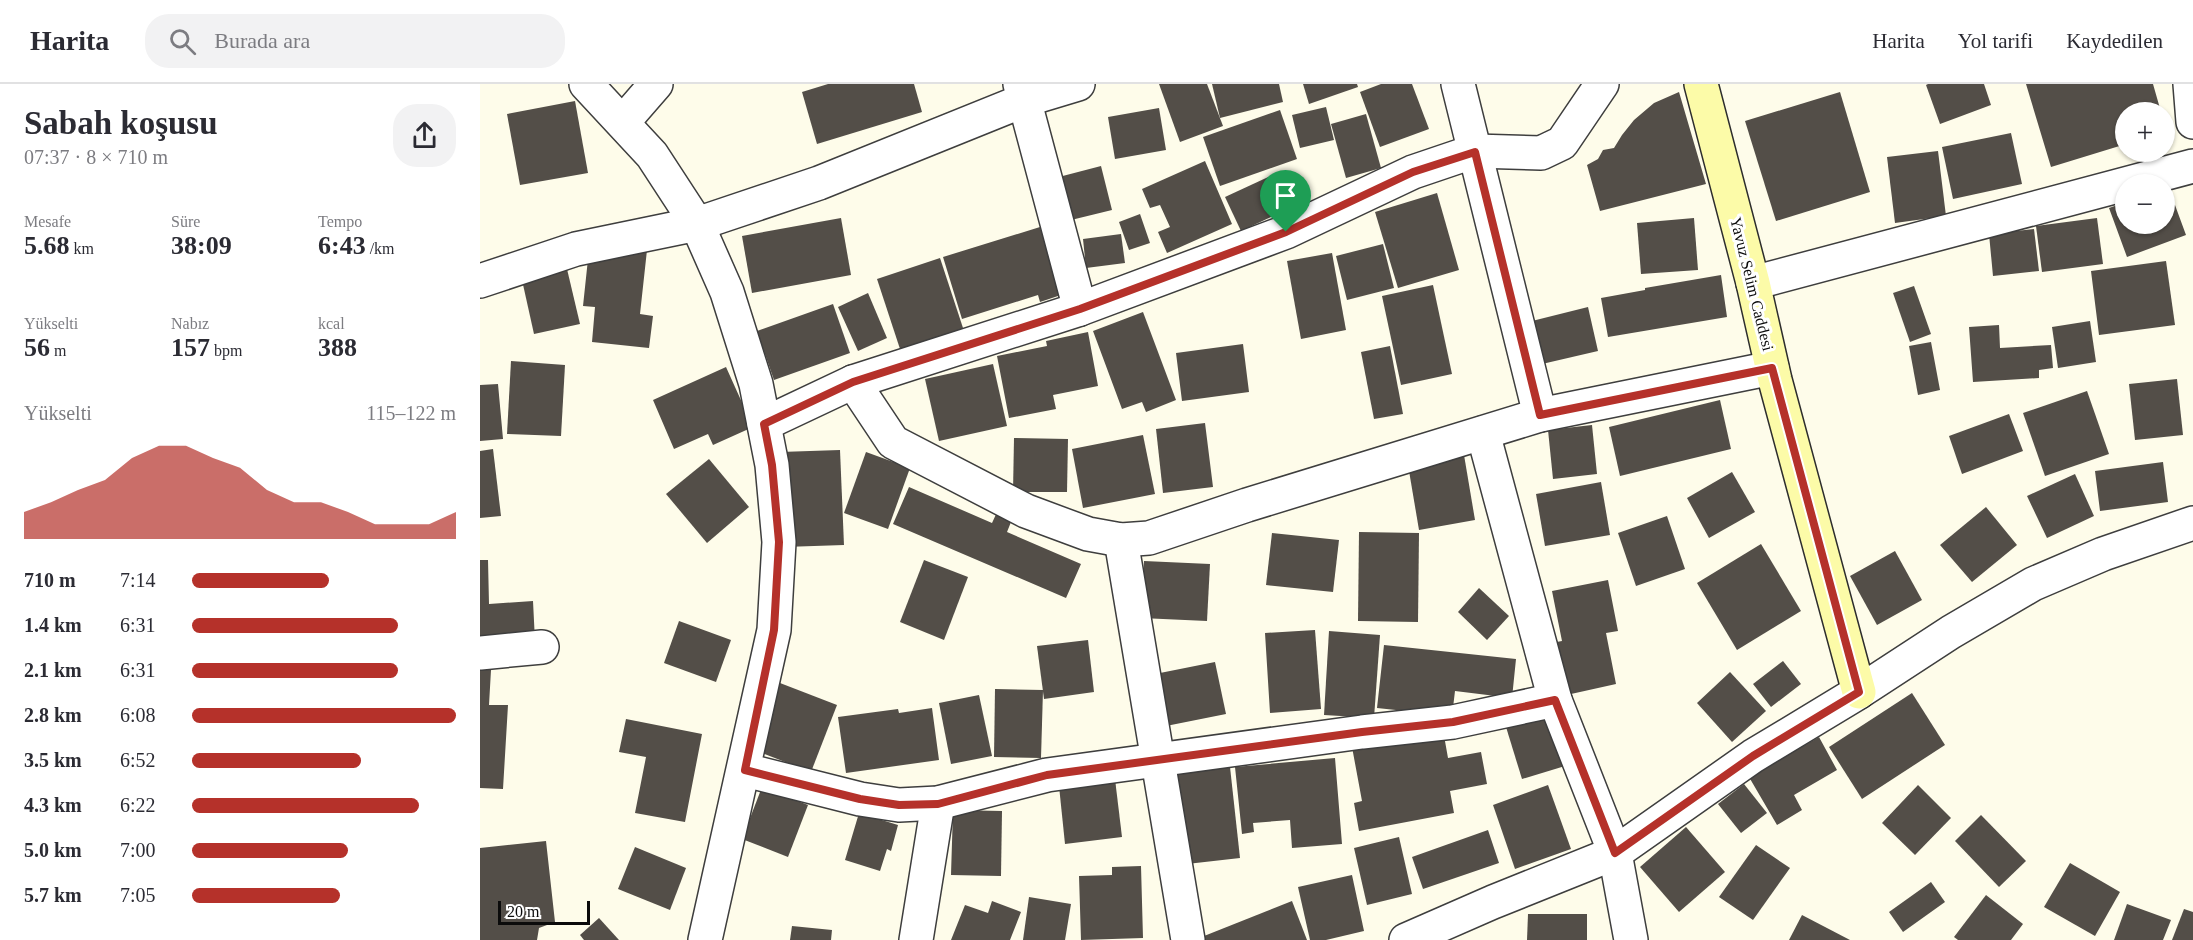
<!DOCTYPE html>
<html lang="tr">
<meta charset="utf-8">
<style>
:root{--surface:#fff;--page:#f2f2f3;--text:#2b2b33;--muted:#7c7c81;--line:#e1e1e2;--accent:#b5312a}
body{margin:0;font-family:Georgia,serif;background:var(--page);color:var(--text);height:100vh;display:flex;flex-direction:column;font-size:22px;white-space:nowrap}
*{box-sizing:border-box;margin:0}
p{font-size:20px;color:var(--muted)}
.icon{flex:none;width:33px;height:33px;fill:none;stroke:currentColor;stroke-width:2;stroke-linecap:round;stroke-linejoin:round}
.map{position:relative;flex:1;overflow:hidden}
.details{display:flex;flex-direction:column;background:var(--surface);width:480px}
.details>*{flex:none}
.controls{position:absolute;left:1635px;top:18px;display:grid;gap:12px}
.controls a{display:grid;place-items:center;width:60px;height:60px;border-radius:50%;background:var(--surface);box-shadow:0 2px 4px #0004;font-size:30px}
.scale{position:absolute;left:18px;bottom:15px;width:92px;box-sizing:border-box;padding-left:6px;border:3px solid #0b0b0b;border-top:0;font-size:16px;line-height:21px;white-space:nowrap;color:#0b0b0b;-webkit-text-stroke:4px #fff;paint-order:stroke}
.pin{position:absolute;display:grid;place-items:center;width:51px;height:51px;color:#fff;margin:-62px -26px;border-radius:50% 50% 50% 0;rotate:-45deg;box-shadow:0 0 6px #0007}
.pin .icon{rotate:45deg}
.round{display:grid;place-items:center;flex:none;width:63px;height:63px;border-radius:24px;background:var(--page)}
.summary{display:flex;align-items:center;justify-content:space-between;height:102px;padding:0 24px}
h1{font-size:33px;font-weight:700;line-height:45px}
.stats{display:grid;grid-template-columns:repeat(3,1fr);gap:9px;height:102px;padding:6px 24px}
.stats div{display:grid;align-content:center}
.stats b{font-size:26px;font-weight:700}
.stats small{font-size:16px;font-weight:400}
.stats p{font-size:16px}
.chart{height:168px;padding:12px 24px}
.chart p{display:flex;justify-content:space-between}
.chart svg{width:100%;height:108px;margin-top:6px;fill:var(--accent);opacity:.7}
ul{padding:0 24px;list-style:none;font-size:20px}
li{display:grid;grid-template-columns:96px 72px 1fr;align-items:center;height:45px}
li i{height:15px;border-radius:8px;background:var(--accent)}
header{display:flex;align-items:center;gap:36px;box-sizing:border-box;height:84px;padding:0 30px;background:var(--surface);border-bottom:2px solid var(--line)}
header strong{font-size:28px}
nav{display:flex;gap:33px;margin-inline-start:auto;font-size:21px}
.search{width:420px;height:54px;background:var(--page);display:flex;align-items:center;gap:15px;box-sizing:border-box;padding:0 21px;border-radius:24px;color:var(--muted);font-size:22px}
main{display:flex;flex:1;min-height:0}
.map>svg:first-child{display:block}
.building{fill:#534e48}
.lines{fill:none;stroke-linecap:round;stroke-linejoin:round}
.street-casing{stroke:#3e3e3e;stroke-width:36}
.secondary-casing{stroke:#2d2d2d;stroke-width:36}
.street{stroke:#fff;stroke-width:33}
.secondary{stroke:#fcfba8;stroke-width:33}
.route-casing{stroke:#fff;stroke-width:12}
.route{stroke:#b5312a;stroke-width:8}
.labels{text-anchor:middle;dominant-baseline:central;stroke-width:6;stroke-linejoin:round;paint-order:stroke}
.street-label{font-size:16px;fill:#0b0b0b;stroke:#fff}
</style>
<header>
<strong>Harita</strong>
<div class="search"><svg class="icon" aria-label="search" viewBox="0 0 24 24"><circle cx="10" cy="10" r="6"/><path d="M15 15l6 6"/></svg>Burada ara</div>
<nav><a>Harita</a><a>Yol tarifi</a><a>Kaydedilen</a></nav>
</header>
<main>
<section class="details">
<div class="summary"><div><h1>Sabah koşusu</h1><p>07:37 · 8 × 710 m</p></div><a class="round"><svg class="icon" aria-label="share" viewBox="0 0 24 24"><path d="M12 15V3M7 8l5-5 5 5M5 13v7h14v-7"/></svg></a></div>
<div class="stats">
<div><p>Mesafe</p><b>5.68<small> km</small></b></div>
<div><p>Süre</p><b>38:09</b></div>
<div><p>Tempo</p><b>6:43<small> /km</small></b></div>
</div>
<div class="stats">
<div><p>Yükselti</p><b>56<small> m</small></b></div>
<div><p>Nabız</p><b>157<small> bpm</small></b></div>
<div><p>kcal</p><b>388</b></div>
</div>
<div class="chart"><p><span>Yükselti</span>115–122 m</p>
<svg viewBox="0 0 160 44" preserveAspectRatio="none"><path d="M0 44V33L10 29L20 24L30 20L40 11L50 6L60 6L70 11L80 15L90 24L100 29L110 29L120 33L130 38L140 38L150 38L160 33V44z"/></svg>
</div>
<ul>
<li><b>710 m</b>7:14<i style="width:52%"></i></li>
<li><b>1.4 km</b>6:31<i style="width:78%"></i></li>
<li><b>2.1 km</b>6:31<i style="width:78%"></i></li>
<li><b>2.8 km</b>6:08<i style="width:100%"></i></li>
<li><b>3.5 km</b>6:52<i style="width:64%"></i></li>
<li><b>4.3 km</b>6:22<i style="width:86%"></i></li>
<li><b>5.0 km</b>7:00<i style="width:59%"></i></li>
<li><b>5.7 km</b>7:05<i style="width:56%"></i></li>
</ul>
</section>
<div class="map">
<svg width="1713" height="856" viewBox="0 0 1713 856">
<rect width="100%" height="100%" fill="#fefcea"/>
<g class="building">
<polygon points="348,0 434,0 442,28 337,60 322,8"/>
<polygon points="679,0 727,0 743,42 700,58"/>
<polygon points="732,0 799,0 803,18 740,34"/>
<polygon points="823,0 877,0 878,3 829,20"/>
<polygon points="901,0 932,0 949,45 900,63 880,8"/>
<polygon points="1448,0 1504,0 1511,21 1460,40 1446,1"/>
<polygon points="1546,0 1673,0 1681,28 1646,28 1646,60 1571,83"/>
<polygon points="1199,8 1226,100 1120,127 1107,81 1118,75 1123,66 1134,64 1142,51 1154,36 1174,19"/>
<polygon points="1360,8 1390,108 1296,137 1265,37"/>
<polygon points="95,17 108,89 40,101 27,30"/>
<polygon points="846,23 854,56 820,64 812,31"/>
<polygon points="679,24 686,66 635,75 628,33"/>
<polygon points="800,26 817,75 740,102 723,53"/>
<polygon points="886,30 901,84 866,94 851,40"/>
<polygon points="1531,49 1542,100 1473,115 1462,63"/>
<polygon points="1458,67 1466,132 1415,139 1407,73"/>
<polygon points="725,77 752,140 687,169 678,148 690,143 680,121 670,124 662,105"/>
<polygon points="621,82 632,126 587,137 575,94"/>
<polygon points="801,87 817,121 761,147 745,113"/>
<polygon points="1688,102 1706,151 1647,173 1629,124 1646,118 1646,140 1684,140 1684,104"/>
<polygon points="957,109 979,186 918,204 895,128"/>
<polygon points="660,130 670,159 649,166 639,138"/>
<polygon points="361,134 371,191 272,209 262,152"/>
<polygon points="1214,134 1218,186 1161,190 1157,139"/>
<polygon points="1617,134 1623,180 1562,188 1556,142"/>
<polygon points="560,143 581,211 560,218 558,211 482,235 463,173"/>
<polygon points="1554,145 1559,187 1513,192 1509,150"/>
<polygon points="641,150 645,179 606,184 603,155"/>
<polygon points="903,160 914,204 867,216 856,172"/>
<polygon points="127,162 167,166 160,230 173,232 169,264 112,258 115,223 103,222 108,175 125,177"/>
<polygon points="852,169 866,246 821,255 807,177"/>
<polygon points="460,174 484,247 421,268 397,195"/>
<polygon points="1686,177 1695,241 1619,251 1611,187"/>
<polygon points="87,185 100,240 54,250 42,196"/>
<polygon points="1241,191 1247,233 1128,253 1121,214 1165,206 1165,204"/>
<polygon points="953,201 972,290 921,301 902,212"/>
<polygon points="1434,202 1451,250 1430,258 1413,209"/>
<polygon points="388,209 407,254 378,267 358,223"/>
<polygon points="353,220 370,269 294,296 277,247"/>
<polygon points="1108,223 1118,267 1062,280 1052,237"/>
<polygon points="663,228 696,316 666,328 662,318 642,325 613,247"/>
<polygon points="1610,237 1616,278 1578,284 1572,243"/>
<polygon points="1519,241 1520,264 1571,261 1573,284 1559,286 1559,294 1493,298 1489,243"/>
<polygon points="608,248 618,302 573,311 576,325 529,334 517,272 567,262 566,257"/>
<polygon points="1451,258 1460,306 1438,311 1429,262"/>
<polygon points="763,260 769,308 702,317 696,269"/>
<polygon points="910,262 923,330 894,335 881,268"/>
<polygon points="31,277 85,281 81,352 27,350"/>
<polygon points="513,280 527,342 459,357 445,295"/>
<polygon points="246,283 273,343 233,361 228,350 194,365 173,316"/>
<polygon points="1697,295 1703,351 1655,356 1649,300"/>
<polygon points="18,300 23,355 0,357 0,301"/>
<polygon points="1607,307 1629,370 1565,392 1543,329"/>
<polygon points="1240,316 1251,365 1140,392 1129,343"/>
<polygon points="1529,330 1543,367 1482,390 1469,352"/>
<polygon points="725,339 733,403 683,409 676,345"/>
<polygon points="1112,341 1117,390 1073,395 1068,346"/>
<polygon points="663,351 675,410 603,424 592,365"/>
<polygon points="534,354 588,355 587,408 533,408"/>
<polygon points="13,365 21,432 0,434 0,367"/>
<polygon points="983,365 995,436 939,446 927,375"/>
<polygon points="360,366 364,461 304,463 300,368"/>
<polygon points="386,368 430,384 408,445 364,429"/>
<polygon points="229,375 269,423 227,459 186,410"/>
<polygon points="1683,378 1688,418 1620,427 1615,387"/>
<polygon points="1252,388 1275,428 1229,454 1207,414"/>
<polygon points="1595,390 1614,432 1567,454 1547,412"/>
<polygon points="1121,398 1130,451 1065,462 1056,410"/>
<polygon points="429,403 512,439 518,426 533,433 527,448 601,480 586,514 413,440"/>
<polygon points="1506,423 1537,461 1492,498 1460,461"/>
<polygon points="1187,432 1205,485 1156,502 1138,449"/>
<polygon points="879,448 939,449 938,538 878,537"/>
<polygon points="792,449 859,456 853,508 786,501"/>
<polygon points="1281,460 1321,527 1257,566 1217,499"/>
<polygon points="1415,467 1442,516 1397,541 1370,492"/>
<polygon points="0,476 8,476 9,520 53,517 55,557 0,559"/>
<polygon points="444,476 488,493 464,556 420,538"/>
<polygon points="664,477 730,480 727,537 661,534"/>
<polygon points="1128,496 1138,547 1126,549 1136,600 1082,612 1071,559 1082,557 1072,507"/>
<polygon points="999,504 1029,532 1007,556 978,528"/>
<polygon points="199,537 251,556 236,598 184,579"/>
<polygon points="835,546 841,625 790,629 785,549"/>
<polygon points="849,547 900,551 894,634 844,631"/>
<polygon points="608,556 614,608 564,615 557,562"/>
<polygon points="904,561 1036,575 1032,614 975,607 972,632 897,624"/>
<polygon points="1303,577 1321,600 1291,623 1273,600"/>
<polygon points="735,578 746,630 681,643 670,591"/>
<polygon points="0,585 11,586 9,621 28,621 23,705 0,704"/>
<polygon points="1250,588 1286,627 1252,658 1217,619"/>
<polygon points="300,599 357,621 331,688 274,666"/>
<polygon points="515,605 563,606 561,674 514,673"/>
<polygon points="1432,609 1465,661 1382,715 1349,663"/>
<polygon points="499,611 512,672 471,680 459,619"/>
<polygon points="452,624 459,676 366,689 358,633 418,625 419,629"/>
<polygon points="1070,630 1085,682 1042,695 1026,643"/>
<polygon points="146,635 222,650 205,738 155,729 166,673 139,668"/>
<polygon points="963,646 968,674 1001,668 1007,700 970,707 974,729 879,747 874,719 882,717 872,663"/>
<polygon points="1339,653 1357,686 1314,711 1322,726 1297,741 1269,693"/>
<polygon points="855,674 862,760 812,764 810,736 773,739 774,748 762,750 755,683"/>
<polygon points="750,683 760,774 707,780 697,689"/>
<polygon points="635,695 642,753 585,760 579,702"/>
<polygon points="1264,700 1287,729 1261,749 1238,720"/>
<polygon points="1068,701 1091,765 1035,785 1013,721"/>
<polygon points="1438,701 1471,734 1435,771 1402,739"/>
<polygon points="282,703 328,721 308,773 262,755"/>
<polygon points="473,726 522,727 521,792 471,791"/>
<polygon points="379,729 418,741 411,767 407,765 400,787 365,776"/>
<polygon points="1501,731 1546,777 1519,803 1475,757"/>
<polygon points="1206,743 1245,788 1199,828 1160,783"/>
<polygon points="1008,746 1019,779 943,805 932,773"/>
<polygon points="919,753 932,810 887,821 874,764"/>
<polygon points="66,757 75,838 59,844 57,856 0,856 0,764"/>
<polygon points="1276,761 1310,784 1273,836 1239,813"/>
<polygon points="155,763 206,784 190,826 138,805"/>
<polygon points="1590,779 1640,808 1615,852 1564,823"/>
<polygon points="661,782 663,854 601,856 599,792 632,791 632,783"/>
<polygon points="872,791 884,847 846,856 830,856 818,803"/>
<polygon points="1451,798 1465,818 1423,848 1409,828"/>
<polygon points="1506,811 1543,840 1531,856 1478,856 1474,853"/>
<polygon points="549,813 591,820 585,856 543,856"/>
<polygon points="512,817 541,828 530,856 471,856 485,821 508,829"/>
<polygon points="812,817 827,856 714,856"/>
<polygon points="1647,820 1691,836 1683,856 1634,856"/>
<polygon points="1704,825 1713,828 1713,856 1692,856"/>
<polygon points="1048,830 1107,830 1107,856 1047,856"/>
<polygon points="1322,831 1370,856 1309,856"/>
<polygon points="119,834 139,856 104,856 100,851"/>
<polygon points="312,842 352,846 351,856 310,856"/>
</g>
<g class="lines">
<g class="street-casing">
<g id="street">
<polyline points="106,0 172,71 217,140 247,208 276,300 292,381 299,458 294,546 225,856"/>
<polyline points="540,0 600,225"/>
<polyline points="978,0 1060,331"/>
<polyline points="1710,0 1713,38"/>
<polyline points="143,38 176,0"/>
<polyline points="0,197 96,165 217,140 339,99 545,16 598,0"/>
<polyline points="1273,199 1713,82"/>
<polyline points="373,298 413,358 546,427 608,450 641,456 669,454 767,421 1060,331 1292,284"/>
<polyline points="284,340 373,298 600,225 806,148 933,88 995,67 1061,69 1082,59 1122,0"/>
<polyline points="1003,349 1075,616 1135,769 1151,856"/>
<polyline points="641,456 708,856"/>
<polyline points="0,569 62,563"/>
<polyline points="265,686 380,715 419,721 458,719 567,691 882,648 973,638 1075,616"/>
<polyline points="436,856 458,719"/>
<polyline points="926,856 1013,818 1135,769 1273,672 1379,608 1471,548 1553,500 1623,470 1713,439"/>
</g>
</g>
<g class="secondary-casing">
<polyline id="secondary" points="1221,0 1273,199 1295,296 1379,608"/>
</g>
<use href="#street" class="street"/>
<use href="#secondary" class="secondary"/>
</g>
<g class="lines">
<g class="route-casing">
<polygon id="route" points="995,68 1060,331 1292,284 1379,608 1273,672 1135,769 1075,616 973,638 882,648 567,691 458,720 419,721 380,715 265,686 294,546 299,458 292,381 284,340 373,298 600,225 806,148 933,88"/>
</g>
<use href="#route" class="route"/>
</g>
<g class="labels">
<g class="street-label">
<text transform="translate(1272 200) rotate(76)">Yavuz Selim Caddesi</text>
</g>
</g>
</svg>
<div class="controls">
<a>+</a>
<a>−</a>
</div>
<div class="scale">20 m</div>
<div class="pin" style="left:806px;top:148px;background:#1e9e55"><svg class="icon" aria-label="arrive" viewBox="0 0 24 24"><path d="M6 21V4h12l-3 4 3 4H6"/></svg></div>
</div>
</main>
